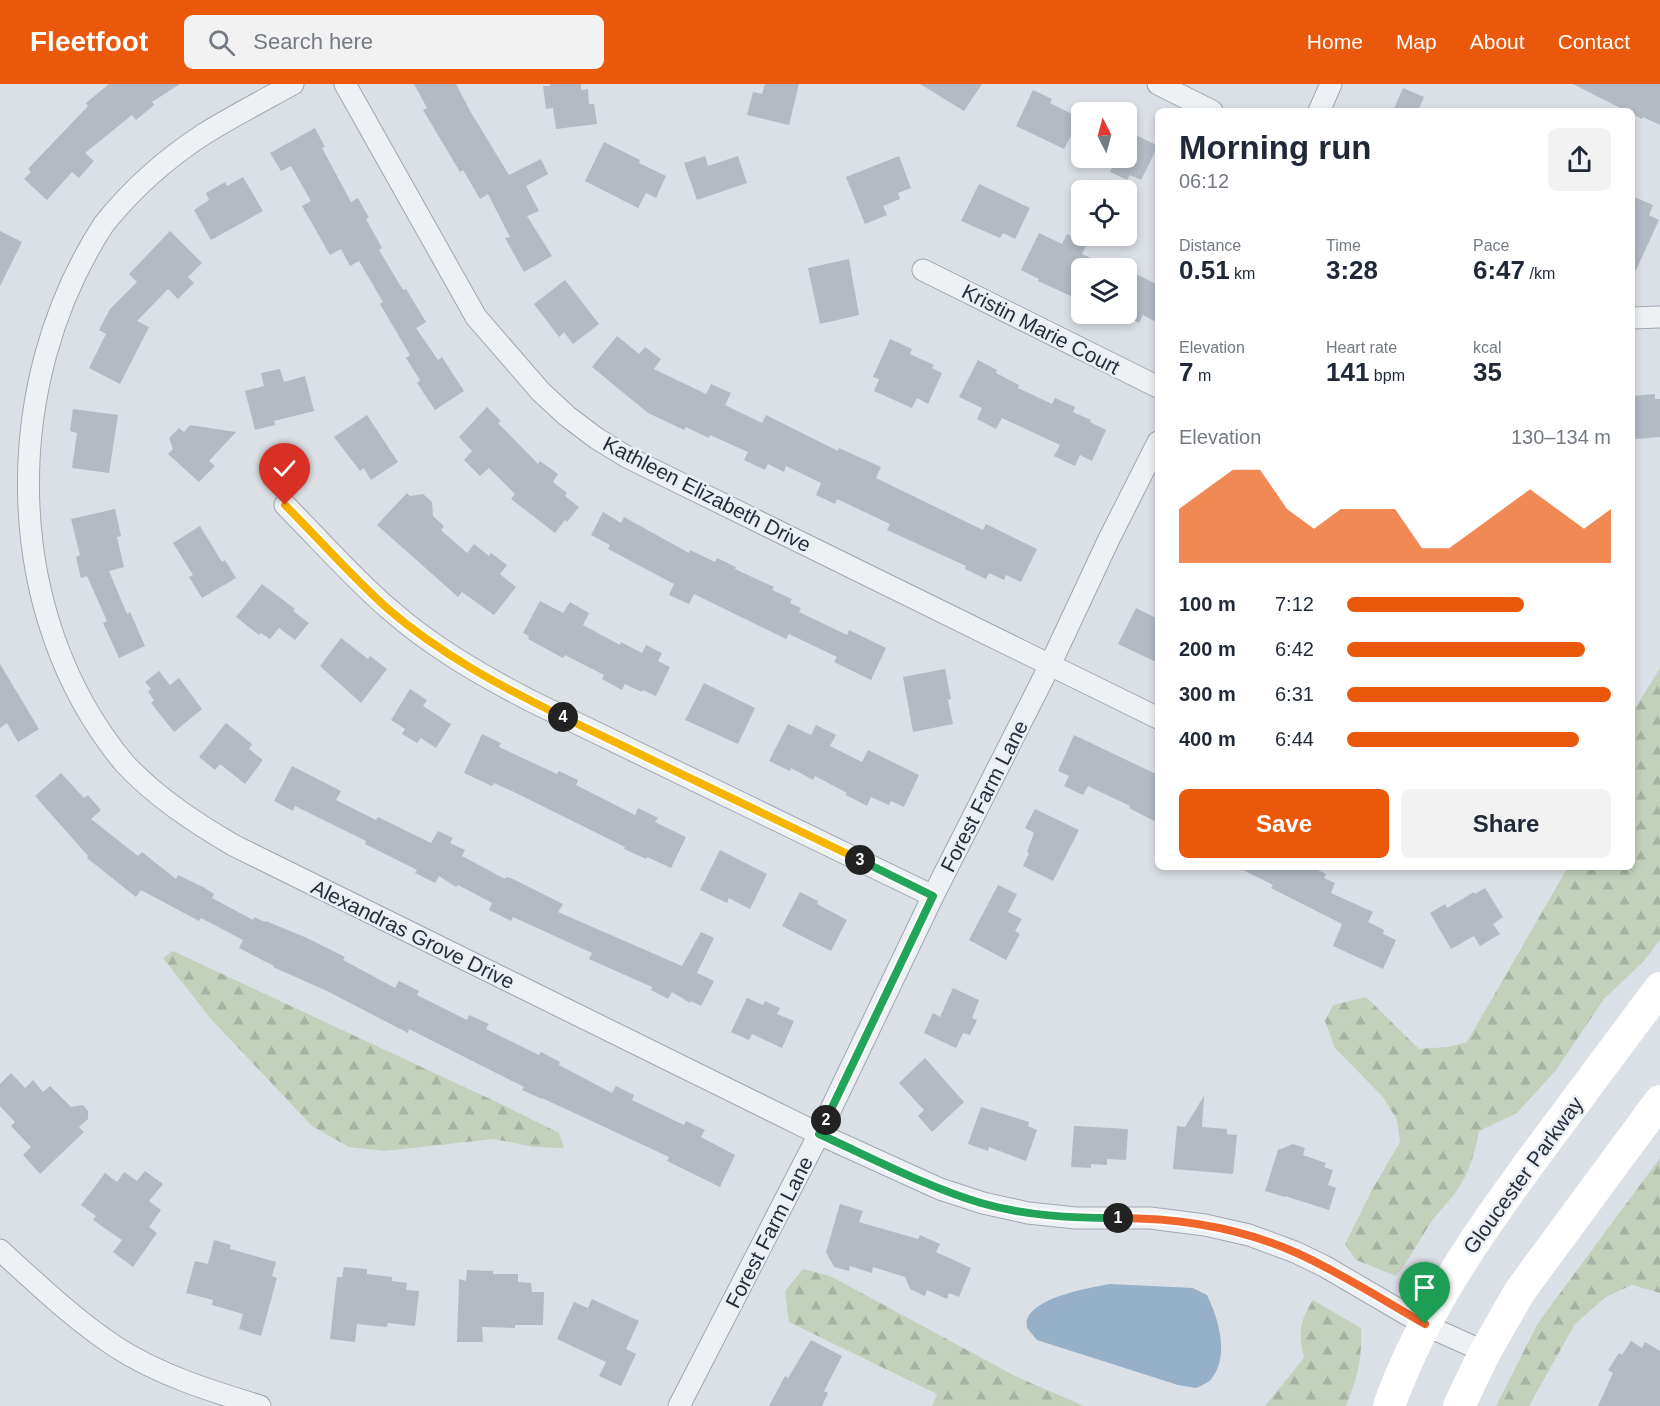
<!DOCTYPE html>
<meta charset="utf-8">
<style>
:root{--surface:#fff;--page:#f2f2f3;--text:#1f2937;--muted:#747a83;--accent:#ea580c}
body{margin:0;font-family:Helvetica,sans-serif;background:var(--page);color:var(--text);height:100vh;display:flex;flex-direction:column;font-size:22px;white-space:nowrap}
*{box-sizing:border-box;margin:0}
p{font-size:20px;color:var(--muted)}
.icon{flex:none;width:33px;height:33px;fill:none;stroke:currentColor;stroke-width:2;stroke-linecap:round;stroke-linejoin:round}
.map{position:relative;flex:1;overflow:hidden}
.sheet{position:absolute;left:1155px;top:24px;width:480px;height:762px;display:flex;flex-direction:column;background:var(--surface);border-radius:9px;box-shadow:0 3px 9px #0003}
.sheet>*{flex:none}
.needle{width:39px;rotate:354deg}
.buttons{position:absolute;left:1071px;top:18px;display:grid;gap:12px}
.buttons a{display:grid;place-items:center;width:66px;height:66px;border-radius:9px;background:var(--surface);box-shadow:0 3px 9px #0003;font-size:30px}
.pin{position:absolute;display:grid;place-items:center;width:51px;height:51px;color:#fff;margin:-62px -26px;border-radius:50% 50% 50% 0;rotate:-45deg;box-shadow:0 0 6px #0007}
.pin .icon{rotate:45deg}
.km{position:absolute;width:30px;height:30px;margin:-15px;border-radius:50%;background:#222;color:#fff;font-size:16px;line-height:30px;text-align:center}
.round{display:grid;place-items:center;flex:none;width:63px;height:63px;border-radius:9px;background:var(--page)}
.summary{display:flex;align-items:center;justify-content:space-between;height:102px;padding:0 24px}
h1{font-size:33px;font-weight:700;line-height:45px}
.metrics{display:grid;grid-template-columns:repeat(3,1fr);gap:9px;height:102px;padding:6px 24px}
.metrics div{display:grid;align-content:center}
.metrics b{font-size:26px;font-weight:700}
.metrics small{font-size:16px;font-weight:400}
.metrics p{font-size:16px}
.chart{height:168px;padding:12px 24px}
.chart p{display:flex;justify-content:space-between}
.chart svg{width:100%;height:108px;margin-top:6px;fill:var(--accent);opacity:.7}
.action{display:flex;gap:12px;margin-top:auto;padding:12px 24px}
.action a{flex:1;height:69px;border-radius:9px;background:var(--accent);color:#fff;font-size:24px;font-weight:700;line-height:69px;text-align:center}
.action a+a{background:var(--page);color:var(--text)}
ul{padding:0 24px;list-style:none;font-size:20px}
li{display:grid;grid-template-columns:96px 72px 1fr;align-items:center;height:45px}
li i{height:15px;border-radius:8px;background:var(--accent)}
header{display:flex;align-items:center;gap:36px;box-sizing:border-box;height:84px;padding:0 30px;background:var(--accent);color:#fff}
header strong{font-size:28px}
nav{display:flex;gap:33px;margin-inline-start:auto;font-size:21px}
.search{width:420px;height:54px;background:var(--page);display:flex;align-items:center;gap:15px;box-sizing:border-box;padding:0 21px;border-radius:9px;color:var(--muted);font-size:22px}
.map>svg:first-child{display:block}
.forest{fill:url(#forest-firs)}
.water{fill:#95b0c7}
.building{fill:#b3bac3}
.lines{fill:none;stroke-linecap:round;stroke-linejoin:round}
.minor-casing{stroke:#a1a7b0;stroke-width:23}
.minor{stroke:#eef1f4;stroke-width:21}
.secondary{stroke:#fff;stroke-width:32}
.split-1-casing{stroke:#fff;stroke-width:12}
.split-2-casing{stroke:#fff;stroke-width:12}
.split-3-casing{stroke:#fff;stroke-width:12}
.split-4-casing{stroke:#fff;stroke-width:12}
.split-5-casing{stroke:#fff;stroke-width:12}
.split-1{stroke:#f0652b;stroke-width:8}
.split-2{stroke:#22a559;stroke-width:8}
.split-3{stroke:#22a559;stroke-width:8}
.split-4{stroke:#f5b400;stroke-width:8}
.split-5{stroke:#f5b400;stroke-width:8}
.labels{text-anchor:middle;dominant-baseline:central;stroke-width:5;stroke-linejoin:round;paint-order:stroke}
.street-label{font-size:21px;fill:#252f3c;stroke:#ebeff4}
</style>
<header>
<strong>Fleetfoot</strong>
<div class="search"><svg class="icon" aria-label="search" viewBox="0 0 24 24"><circle cx="10" cy="10" r="6"/><path d="M15 15l6 6"/></svg>Search here</div>
<nav><a>Home</a><a>Map</a><a>About</a><a>Contact</a></nav>
</header>
<div class="map">
<svg width="1660" height="1322" viewBox="0 0 1660 1322">
<defs>
<pattern id="forest-firs" width="22" height="20" patternUnits="userSpaceOnUse" patternTransform="scale(1.5)"><rect width="22" height="20" fill="#c3d0bc"/><path d="M5 1l3.5 6h-7zM16 11l3.5 6h-7z" fill="#a7b3a2"/></pattern>
</defs>
<rect width="100%" height="100%" fill="#dbe0e6"/>
<g class="forest">
<path d="M1660,584V856L1643,878L1604,915L1556,986L1517,1029L1479,1047C1474,1076 1466,1097 1447,1119C1442,1125 1436,1131 1432,1137C1419,1156 1410,1175 1396,1192L1356,1176L1345,1160L1372,1106L1400,1058L1397,1036L1383,1013L1335,964L1325,937L1333,921L1366,913L1419,965L1448,963L1467,958L1568,783H1632V629Z"/>
<polygon points="173,867 503,1021 559,1049 564,1064 534,1063 494,1055 385,1067 349,1063 312,1042 211,935 163,874"/>
<polygon points="1660,1074 1660,1209 1632,1201 1606,1213 1575,1240 1529,1322 1496,1322 1538,1239"/>
<polygon points="803,1185 830,1192 1017,1293 1084,1322 932,1322 937,1310 789,1238 785,1207"/>
<path d="M1313,1216L1361,1244C1362,1278 1358,1291 1346,1322H1265L1304,1274C1299,1248 1298,1240 1313,1216Z"/>
</g>
<path class="water" d="M1110,1200L1193,1204L1207,1211C1218,1234 1230,1271 1212,1294C1209,1299 1202,1301 1196,1304L1178,1301L1037,1256L1027,1244C1027,1241 1026,1238 1027,1235C1037,1212 1089,1204 1110,1200Z"/>
<g class="building">
<polygon points="109,0 180,0 152,18 154,21 136,36 132,31 85,69 94,77 79,94 72,88 47,116 24,95 31,88 28,85 88,22 86,19"/>
<polygon points="414,0 456,0 470,27 509,91 541,75 548,90 526,102 539,127 527,132 552,172 524,188 505,154 510,153 488,110 480,115 463,86 460,88 423,26 427,24"/>
<polygon points="550,0 581,0 581,6 588,5 589,20 594,20 597,40 556,45 553,24 546,25 543,2 550,2"/>
<polygon points="765,0 799,0 789,41 747,31 753,8 762,10"/>
<polygon points="920,0 982,0 964,27"/>
<polygon points="1573,0 1660,0 1660,41 1643,33 1642,35 1632,30 1632,27 1626,27"/>
<polygon points="1403,4 1424,13 1418,27 1393,27"/>
<polygon points="1033,6 1052,15 1050,19 1080,34 1064,65 1016,42"/>
<polygon points="315,44 325,63 322,64 351,118 358,114 369,134 366,135 382,164 379,166 403,206 406,205 426,238 416,244 438,276 442,273 464,307 435,326 417,299 420,296 406,274 410,271 380,220 383,218 359,177 350,182 341,165 330,171 302,122 311,117 291,82 281,87 270,69"/>
<polygon points="1126,46 1158,62 1141,96 1130,91 1127,96 1110,88 1113,82 1096,74 1126,74"/>
<polygon points="604,58 640,76 639,79 666,92 656,114 646,109 638,124 585,97"/>
<polygon points="705,72 708,82 738,72 747,99 697,116 684,79"/>
<polygon points="899,72 911,104 898,109 900,115 883,122 887,131 865,140 846,93"/>
<polygon points="243,93 263,127 211,156 194,126 209,116 206,109 225,98 227,102"/>
<polygon points="979,100 1030,124 1015,155 1003,149 1000,154 961,137"/>
<polygon points="1632,112 1653,121 1649,131 1659,136 1632,195"/>
<polygon points="0,147 22,158 0,202"/>
<polygon points="170,147 202,179 188,193 194,199 178,215 168,205 137,237 149,243 120,300 89,284 106,250 99,246 110,225 137,198 129,190"/>
<polygon points="1039,149 1062,160 1067,150 1087,159 1082,170 1113,184 1082,184 1082,200 1075,214 1038,197 1039,195 1021,186"/>
<polygon points="849,175 859,231 820,240 808,184"/>
<polygon points="1126,185 1158,201 1158,239 1143,231 1139,239 1126,232"/>
<polygon points="565,196 599,240 573,260 564,248 559,253 534,220"/>
<polygon points="617,252 639,270 645,263 661,275 654,285 706,310 711,300 731,309 725,321 762,339 766,331 838,367 839,364 881,383 876,394 983,446 986,440 1037,465 1021,498 1006,491 1004,496 989,489 986,495 965,485 966,482 887,446 890,440 837,415 835,420 816,411 821,399 786,382 784,388 768,380 765,386 744,376 748,368 710,351 709,354 686,343 684,346 648,329 592,283"/>
<polygon points="890,255 912,265 910,270 934,281 932,284 942,289 928,320 917,314 912,324 874,307 879,295 873,293"/>
<polygon points="978,276 997,286 996,289 1019,301 1018,304 1052,320 1055,314 1075,323 1073,328 1091,336 1090,338 1106,346 1092,377 1080,371 1075,382 1054,372 1060,361 1002,334 996,345 977,335 982,324 959,313"/>
<polygon points="280,285 284,298 305,292 314,327 274,337 275,341 255,346 245,307 264,302 261,289"/>
<polygon points="1655,310 1655,315 1660,315 1660,353 1635,355 1632,312"/>
<polygon points="487,323 501,337 498,339 538,380 540,377 558,390 553,398 567,409 565,412 579,423 567,438 565,436 555,449 511,415 515,410 489,384 480,392 464,376 472,367 459,353"/>
<polygon points="73,325 118,331 109,389 72,384 77,349 70,347"/>
<polygon points="367,331 398,378 371,396 364,384 360,387 334,353"/>
<polygon points="190,341 236,348 209,377 215,382 199,398 168,370 173,365 169,354 179,344 184,348"/>
<polygon points="407,409 410,412 423,410 432,418 433,432 444,442 441,446 467,469 474,460 489,472 491,469 507,481 500,490 516,503 494,531 462,508 458,513 377,441"/>
<polygon points="115,425 121,452 117,453 124,483 109,487 127,530 130,528 145,562 119,574 103,539 107,537 87,492 81,494 76,473 80,471 71,435"/>
<polygon points="603,428 621,439 624,433 689,469 690,466 715,478 717,474 736,483 735,485 774,503 772,506 792,515 790,519 801,524 799,528 847,551 849,546 886,564 871,596 834,578 837,573 789,550 786,555 694,510 689,520 669,511 674,500 608,465 610,461 591,451"/>
<polygon points="200,442 222,478 225,476 236,494 202,514 189,493 193,491 173,459"/>
<polygon points="262,500 295,525 293,527 309,539 295,556 279,544 270,555 261,549 259,551 236,533"/>
<polygon points="540,517 563,529 570,518 589,529 583,541 620,561 621,558 642,569 646,561 662,569 658,577 670,583 656,612 643,606 642,608 625,600 622,606 602,595 604,591 565,571 563,574 528,555 529,552 523,549"/>
<polygon points="1136,524 1158,535 1158,579 1118,560"/>
<polygon points="341,554 368,575 370,572 387,585 361,619 320,582"/>
<polygon points="0,580 39,645 18,658 7,639 0,644"/>
<polygon points="945,585 951,615 948,616 953,640 913,648 903,593"/>
<polygon points="159,587 170,601 179,594 202,625 174,648 151,619 154,616 148,608 151,605 145,598"/>
<polygon points="704,599 755,624 738,660 685,636"/>
<polygon points="410,605 427,616 423,622 451,640 436,664 421,654 417,659 402,650 405,645 391,636"/>
<polygon points="226,639 252,660 249,665 263,676 245,700 220,680 215,686 199,673"/>
<polygon points="788,640 811,651 816,641 836,651 830,662 862,678 868,666 919,691 904,723 891,717 889,721 871,713 867,722 846,711 847,709 815,692 813,696 791,684 790,687 769,677"/>
<polygon points="482,650 501,659 499,663 557,690 559,687 578,696 576,701 635,731 638,724 658,734 655,738 686,753 671,784 647,773 646,775 624,765 625,763 516,709 494,699 492,702 464,689"/>
<polygon points="1074,651 1158,691 1158,739 1129,724 1130,722 1088,702 1083,711 1064,702 1069,692 1058,687"/>
<polygon points="292,682 341,707 336,716 376,736 378,733 431,759 438,747 453,754 450,759 465,766 462,772 505,795 506,793 511,794 563,820 558,828 682,882 701,848 714,854 697,889 714,897 701,922 691,917 690,919 672,908 668,915 651,906 652,903 589,875 592,869 513,833 511,837 489,826 492,819 458,801 456,803 439,792 435,799 415,789 417,786 365,760 366,757 295,722 293,727 274,717"/>
<polygon points="61,689 84,714 88,711 101,726 91,735 138,772 142,768 176,795 178,791 203,803 214,810 212,814 253,836 254,833 265,838 266,837 307,854 345,873 343,876 395,904 399,897 419,907 417,911 467,936 469,931 489,940 486,945 539,971 541,968 560,978 559,981 612,1009 616,1002 634,1011 632,1016 684,1041 686,1037 705,1046 701,1053 735,1071 720,1103 667,1077 669,1073 542,1014 542,1015 522,1006 524,1003 409,945 408,949 327,907 273,883 274,882 239,864 243,856 201,834 199,837 141,806 136,813 87,774 88,772 35,712"/>
<polygon points="1035,725 1079,746 1053,797 1023,782 1029,769 1027,768 1034,749 1025,744"/>
<polygon points="720,766 767,790 750,825 729,814 727,819 700,806"/>
<polygon points="1237,783 1312,783 1326,790 1324,794 1335,799 1331,809 1373,828 1368,838 1384,846 1383,850 1396,856 1383,885 1333,862 1342,840 1271,804 1273,801"/>
<polygon points="998,801 1017,810 1008,828 1022,835 1015,847 1020,850 1006,876 969,856"/>
<polygon points="1485,804 1503,833 1493,840 1500,850 1480,862 1474,852 1451,865 1430,829 1445,820 1447,824 1474,808 1475,810"/>
<polygon points="800,808 818,817 817,820 847,836 831,867 782,842"/>
<polygon points="953,904 979,916 972,934 977,936 970,951 963,949 956,964 924,949 933,929 940,933"/>
<polygon points="747,914 763,921 765,917 780,924 777,930 794,937 782,964 752,950 749,956 731,948"/>
<polygon points="925,974 964,1018 932,1048 918,1032 924,1026 899,999"/>
<polygon points="11,989 25,1004 33,996 43,1008 50,1002 71,1023 83,1021 88,1027 88,1035 79,1043 84,1048 40,1090 23,1071 31,1063 11,1042 15,1038 0,1022 0,1000"/>
<polygon points="1204,1012 1202,1043 1227,1045 1227,1050 1237,1051 1233,1090 1173,1085 1177,1042 1185,1043"/>
<polygon points="981,1023 1029,1038 1028,1042 1037,1046 1026,1077 989,1063 988,1067 968,1060"/>
<polygon points="1074,1042 1128,1045 1126,1076 1107,1075 1107,1081 1091,1080 1091,1084 1071,1083"/>
<polygon points="1293,1060 1305,1064 1303,1071 1326,1079 1324,1083 1333,1086 1328,1101 1336,1104 1329,1126 1285,1112 1285,1113 1265,1107 1278,1066"/>
<polygon points="145,1087 163,1100 149,1117 161,1126 149,1143 157,1149 133,1183 113,1168 122,1156 93,1136 96,1132 81,1121 105,1089 117,1098 124,1088 137,1097"/>
<polygon points="840,1120 863,1127 859,1138 918,1155 920,1151 940,1160 936,1168 971,1184 959,1213 949,1209 947,1215 927,1206 925,1212 910,1205 905,1193 873,1183 872,1189 850,1182 849,1187 834,1183 826,1168"/>
<polygon points="214,1156 231,1161 230,1165 276,1178 272,1192 277,1194 261,1252 239,1245 243,1230 212,1221 213,1216 186,1209 195,1177 208,1180"/>
<polygon points="344,1183 367,1185 367,1190 392,1193 392,1197 407,1199 406,1206 419,1207 415,1242 388,1239 387,1243 357,1240 355,1258 330,1255 337,1193 342,1193"/>
<polygon points="467,1186 493,1187 493,1190 518,1190 518,1198 531,1199 532,1208 544,1208 543,1241 515,1241 515,1244 482,1243 483,1258 457,1258 459,1195 466,1197"/>
<polygon points="592,1215 639,1237 626,1265 636,1270 621,1302 599,1292 606,1278 557,1255 574,1218 588,1224"/>
<polygon points="811,1256 842,1272 824,1307 828,1309 822,1322 769,1322 785,1292 788,1294"/>
<polygon points="1631,1257 1642,1264 1645,1258 1660,1267 1660,1322 1598,1322 1613,1289 1608,1286 1619,1269 1622,1271"/>
</g>
<g class="lines">
<g class="minor-casing">
<g id="minor">
<path d="M293,0C264,16 233,32 204,50C167,74 132,105 104,140C0,299 0,530 125,680C156,713 194,738 233,761L819,1050L940,1105L983,1119L1028,1129L1076,1134H1150L1205,1141L1249,1151L1295,1168L1324,1182L1425,1241L1485,1268"/>
<polyline points="345,0 476,233 541,308 567,332 596,354 627,373 1158,634"/>
<polyline points="1158,0 1212,27"/>
<polyline points="1319,27 1331,0"/>
<polyline points="923,186 1158,303"/>
<polyline points="1632,234 1660,233"/>
<path d="M285,421C318,454 353,494 389,525C432,563 481,591 531,617L933,812"/>
<path d="M0,1166C37,1200 74,1235 116,1263C159,1291 211,1307 260,1322"/>
<polyline points="679,1322 819,1050 933,812 1050,581 1109,455 1158,358"/>
</g>
</g>
<use href="#minor" class="minor"/>
<g class="secondary">
<path d="M1389,1322C1423,1226 1483,1142 1543,1061C1582,1009 1621,956 1660,904"/>
<polyline points="1459,1322 1485,1268 1520,1207 1660,1017"/>
</g>
</g>
<g class="lines">
<g class="split-1-casing">
<path id="split-1" d="M1118,1134C1179,1134 1241,1144 1297,1169C1341,1189 1383,1216 1425,1240"/>
</g>
<g class="split-2-casing">
<path id="split-2" d="M826,1036L819,1050C872,1074 925,1102 981,1119C1026,1132 1072,1134 1118,1134"/>
</g>
<g class="split-3-casing">
<polyline id="split-3" points="826,1036 933,812 860,776"/>
</g>
<g class="split-4-casing">
<polyline id="split-4" points="563,633 860,776"/>
</g>
<g class="split-5-casing">
<path id="split-5" d="M285,421C319,455 352,493 388,525C440,570 502,603 563,633"/>
</g>
<use href="#split-1" class="split-1"/>
<use href="#split-2" class="split-2"/>
<use href="#split-3" class="split-3"/>
<use href="#split-4" class="split-4"/>
<use href="#split-5" class="split-5"/>
</g>
<g class="labels">
<g class="street-label">
<text transform="translate(1041 245) rotate(27)">Kristin Marie Court</text>
<text transform="translate(707 410) rotate(27)">Kathleen Elizabeth Drive</text>
<text transform="translate(984 712) rotate(-63)">Forest Farm Lane</text>
<text transform="translate(413 850) rotate(26)">Alexandras Grove Drive</text>
<text transform="translate(1523 1091) rotate(-54)">Gloucester Parkway</text>
<text transform="translate(769 1148) rotate(-63)">Forest Farm Lane</text>
</g>
</g>
</svg>
<div class="buttons">
<a><svg class="needle" viewBox="-14 -14 28 28"><path d="M0-13l5 13h-10z" fill="#e53935"/><path d="M0 13l5-13h-10z" fill="#747a83"/></svg></a>
<a><svg class="icon" aria-label="locate" viewBox="0 0 24 24"><circle cx="12" cy="12" r="6"/><path d="M12 2v4M12 18v4M2 12h4M18 12h4"/></svg></a>
<a><svg class="icon" aria-label="layers" viewBox="0 0 24 24"><path d="M12 4l9 5-9 5-9-5zM3 14l9 5 9-5"/></svg></a>
</div>
<div class="pin" style="left:1425px;top:1240px;background:#1e9e55"><svg class="icon" aria-label="arrive" viewBox="0 0 24 24"><path d="M6 21V4h12l-3 4 3 4H6"/></svg></div>
<div class="pin" style="left:285px;top:421px;background:#d93025"><svg class="icon" aria-label="check" viewBox="0 0 24 24"><path d="M5 12l5 5 9-10"/></svg></div>
<b class="km" style="left:1118px;top:1134px">1</b>
<b class="km" style="left:826px;top:1036px">2</b>
<b class="km" style="left:860px;top:776px">3</b>
<b class="km" style="left:563px;top:633px">4</b>
<section class="sheet">
<div class="summary"><div><h1>Morning run</h1><p>06:12</p></div><a class="round"><svg class="icon" aria-label="share" viewBox="0 0 24 24"><path d="M12 15V3M7 8l5-5 5 5M5 13v7h14v-7"/></svg></a></div>
<div class="metrics">
<div><p>Distance</p><b>0.51<small> km</small></b></div>
<div><p>Time</p><b>3:28</b></div>
<div><p>Pace</p><b>6:47<small> /km</small></b></div>
</div>
<div class="metrics">
<div><p>Elevation</p><b>7<small> m</small></b></div>
<div><p>Heart rate</p><b>141<small> bpm</small></b></div>
<div><p>kcal</p><b>35</b></div>
</div>
<div class="chart"><p><span>Elevation</span>130–134 m</p>
<svg viewBox="0 0 160 44" preserveAspectRatio="none"><path d="M0 44V22L10 14L20 6L30 6L40 22L50 30L60 22L70 22L80 22L90 38L100 38L110 30L120 22L130 14L140 22L150 30L160 22V44z"/></svg>
</div>
<ul>
<li><b>100 m</b>7:12<i style="width:67%"></i></li>
<li><b>200 m</b>6:42<i style="width:90%"></i></li>
<li><b>300 m</b>6:31<i style="width:100%"></i></li>
<li><b>400 m</b>6:44<i style="width:88%"></i></li>
</ul>
<div class="action"><a>Save</a><a>Share</a></div>
</section>
</div>
